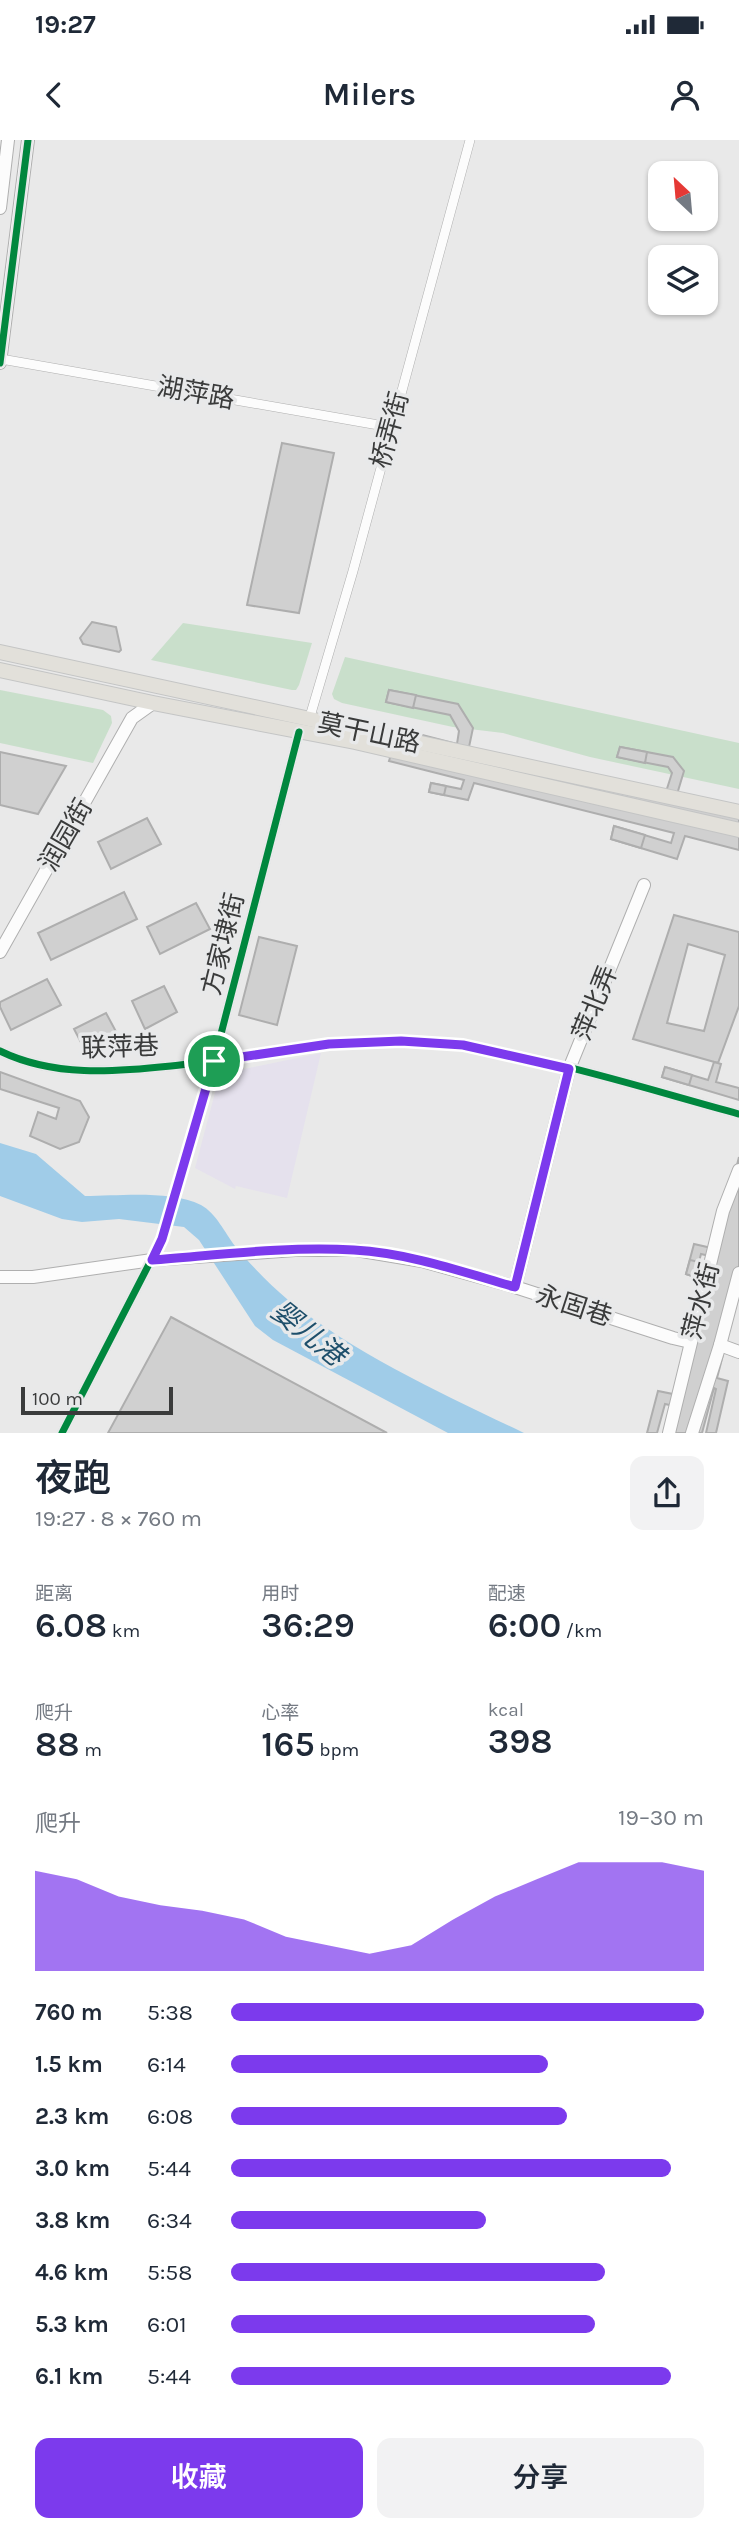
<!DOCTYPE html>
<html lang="zh">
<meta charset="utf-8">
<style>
:root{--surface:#fff;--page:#f2f2f3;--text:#1f2937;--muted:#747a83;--accent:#7c3aed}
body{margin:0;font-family:Karla,"Noto Sans SC",sans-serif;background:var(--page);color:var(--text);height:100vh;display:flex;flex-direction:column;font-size:26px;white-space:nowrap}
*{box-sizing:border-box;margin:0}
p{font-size:23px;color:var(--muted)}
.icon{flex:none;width:38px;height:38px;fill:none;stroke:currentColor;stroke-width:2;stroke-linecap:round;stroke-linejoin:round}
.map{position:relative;height:1293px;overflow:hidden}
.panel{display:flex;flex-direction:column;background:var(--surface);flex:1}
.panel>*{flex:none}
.needle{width:46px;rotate:334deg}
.buttons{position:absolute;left:648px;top:21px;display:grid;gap:14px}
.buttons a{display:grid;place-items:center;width:70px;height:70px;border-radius:14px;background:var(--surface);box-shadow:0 2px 5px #0004;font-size:35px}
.scale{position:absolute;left:21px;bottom:18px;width:152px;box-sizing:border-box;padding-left:7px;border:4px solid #3a3b3b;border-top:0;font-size:19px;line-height:24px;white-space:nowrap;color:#3a3b3b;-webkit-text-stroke:5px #e8e9ea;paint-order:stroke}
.pin{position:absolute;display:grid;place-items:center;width:60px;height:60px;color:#fff;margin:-30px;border:4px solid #fff;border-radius:50%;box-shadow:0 2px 7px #0007}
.round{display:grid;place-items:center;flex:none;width:74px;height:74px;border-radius:14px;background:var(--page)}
.summary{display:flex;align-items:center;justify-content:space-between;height:119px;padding:0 35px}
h1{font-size:38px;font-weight:600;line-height:52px}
.stats{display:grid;grid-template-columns:repeat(3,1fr);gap:10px;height:119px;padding:7px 35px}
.stats div{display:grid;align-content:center}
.stats b{font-size:35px;font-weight:600}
.stats small{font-size:19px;font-weight:400}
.stats p{font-size:19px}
.chart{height:196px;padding:14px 35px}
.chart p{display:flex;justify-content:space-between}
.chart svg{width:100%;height:126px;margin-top:7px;fill:var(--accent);opacity:.7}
.action{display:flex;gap:14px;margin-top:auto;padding:14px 35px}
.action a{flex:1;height:80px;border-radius:14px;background:var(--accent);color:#fff;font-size:28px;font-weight:600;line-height:80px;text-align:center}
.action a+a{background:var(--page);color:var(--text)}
ul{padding:0 35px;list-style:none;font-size:23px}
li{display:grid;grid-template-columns:112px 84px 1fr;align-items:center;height:52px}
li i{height:18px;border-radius:9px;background:var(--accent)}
.status{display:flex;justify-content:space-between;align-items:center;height:49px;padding:0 35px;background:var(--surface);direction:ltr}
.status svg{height:19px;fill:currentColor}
header{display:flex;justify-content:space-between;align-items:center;height:91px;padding:0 35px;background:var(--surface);font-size:32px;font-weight:600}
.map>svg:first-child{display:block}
.education{fill:#e5e1ed}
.green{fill:#c9dfcb}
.water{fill:#a0cce8}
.building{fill:#d0d0d0;stroke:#aeaeae;stroke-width:2;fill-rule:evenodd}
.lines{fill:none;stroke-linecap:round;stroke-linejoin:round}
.street-casing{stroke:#afafaf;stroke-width:10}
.secondary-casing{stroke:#afafaf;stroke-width:14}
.primary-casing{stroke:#c4c5c5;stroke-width:16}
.street{stroke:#fcfcfc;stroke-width:9}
.secondary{stroke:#fcfcfc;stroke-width:12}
.primary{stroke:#e2e0da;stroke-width:14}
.cycleway-casing{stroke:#e8e9ea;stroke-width:11}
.cycleway{stroke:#00873e;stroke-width:7}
.route-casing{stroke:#fff;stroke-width:14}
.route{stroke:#7c3aed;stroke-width:9}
.labels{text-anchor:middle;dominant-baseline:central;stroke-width:7;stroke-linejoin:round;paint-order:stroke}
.street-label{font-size:26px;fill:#3a3b3b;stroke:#e8e9ea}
.water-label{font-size:28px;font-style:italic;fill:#1e4f6b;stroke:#e8e9ea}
</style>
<div class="status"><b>19:27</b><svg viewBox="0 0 49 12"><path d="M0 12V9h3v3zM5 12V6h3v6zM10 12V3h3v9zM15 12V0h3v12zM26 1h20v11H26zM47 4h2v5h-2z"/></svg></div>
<header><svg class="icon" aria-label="back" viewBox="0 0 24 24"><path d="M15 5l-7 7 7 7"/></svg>Milers<svg class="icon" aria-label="person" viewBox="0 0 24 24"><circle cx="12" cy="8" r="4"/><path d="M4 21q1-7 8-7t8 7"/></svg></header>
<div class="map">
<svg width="739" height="1293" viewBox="0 0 739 1293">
<rect width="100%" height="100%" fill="#e9e9e9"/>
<polygon class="education" points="321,913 287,1058 236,1046 235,1049 195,1028 220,934"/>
<g class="green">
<polygon points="183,483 312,503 299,545 296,550 292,550 151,520"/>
<polygon points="345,517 739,603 739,649 590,617 503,593 453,587 342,563 334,559 332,554"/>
<polygon points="0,550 103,570 111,576 112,583 93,623 0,603"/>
</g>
<path class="water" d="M0,1003L36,1014L85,1056C119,1056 170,1050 201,1065C216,1073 225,1093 235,1106C250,1124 269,1144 287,1159C358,1216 443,1254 524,1293H448L273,1200L255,1186L199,1100L184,1087L119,1079L82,1082L62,1079L0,1056Z"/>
<g class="building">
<polygon points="282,303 334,313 299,473 247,465"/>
<polygon points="92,482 116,487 121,510 119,512 83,504 80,498"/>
<polygon points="389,550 458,564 473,588 469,607 664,658 672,633 668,627 617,617 620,607 673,617 684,631 675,661 739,678 739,710 685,696 677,719 611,699 614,686 671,703 674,693 474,643 468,660 429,652 431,643 461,649 464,640 389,621 399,589 457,604 459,591 450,575 386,562"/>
<polygon points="389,550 416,555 413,568 386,562"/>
<polygon points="620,607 647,612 645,623 617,617"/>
<polygon points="0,612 66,626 38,674 0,665"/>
<polygon points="431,643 446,646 444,655 429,652"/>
<polygon points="147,678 161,704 111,729 98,702"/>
<polygon points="614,686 645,695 641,708 611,699"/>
<polygon points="124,752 137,779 51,820 38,793"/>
<polygon points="196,763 210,789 160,814 147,787"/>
<path d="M674,775L739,792V866L718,923L633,899ZM688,804L725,815L704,891L667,883Z"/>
<polygon points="259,797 297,806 277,885 239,875"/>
<polygon points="47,839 61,865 11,890 0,867 0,862"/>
<polygon points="164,846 177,872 145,889 132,861"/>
<polygon points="106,873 120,899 88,916 74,889"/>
<polygon points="714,922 721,924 716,942 739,948 739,960 662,937 665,927 708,940"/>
<polygon points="665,927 692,935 689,945 662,937"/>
<polygon points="0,932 80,961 89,977 79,1002 60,1009 30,996 38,972 56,979 59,968 0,949"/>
<polygon points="739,1017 739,1153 717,1238 728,1241 716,1293 706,1293 716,1249 714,1248 702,1293 667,1293 674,1266 665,1264 657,1293 647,1293 658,1251 678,1255 714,1117 701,1114 695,1137 686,1134 694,1104 716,1109"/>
<polygon points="690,1120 699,1122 695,1137 686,1134"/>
<polygon points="171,1177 387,1293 108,1293"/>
</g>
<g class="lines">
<g class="street-casing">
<g id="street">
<polyline points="1,219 390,287"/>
<polyline points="309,580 353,431 470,0"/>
<path d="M0,911C53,937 114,932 171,926C248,918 326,899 403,901C514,905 631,945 739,974"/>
<polyline points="62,1293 162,1099 214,921 299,592"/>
</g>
</g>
<g class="secondary-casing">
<g id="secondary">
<polyline points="0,68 8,0"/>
<polyline points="0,223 28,0"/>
<polyline points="0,812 132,578 153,563"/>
<polyline points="0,1137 33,1137 152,1120 295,1110 356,1110 422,1121 515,1147 673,1198 690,1202"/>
<polyline points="515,1147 569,929 644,745"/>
<polyline points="720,1205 739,1212"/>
<polyline points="669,1293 723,1071 739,1030"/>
<polyline points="692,1293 720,1205 739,1133"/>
</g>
</g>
<g class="primary-casing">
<g id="primary">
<polyline points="0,512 739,672"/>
<polyline points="0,530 153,563 355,602 739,690"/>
</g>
</g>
<use href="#street" class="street"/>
<use href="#secondary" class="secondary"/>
<use href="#primary" class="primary"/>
<g class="cycleway-casing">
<g id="cycleway">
<polyline points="0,223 28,0"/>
<path d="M0,911C53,937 114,932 171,926C248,918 326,899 403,901C514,905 631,945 739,974"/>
<polyline points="62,1293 162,1099 214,921 299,592"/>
</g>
</g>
<use href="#cycleway" class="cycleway"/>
</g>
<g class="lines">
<g class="route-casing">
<path id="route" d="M401,901L463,905L569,929L515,1147C463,1132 409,1113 354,1110C287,1106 218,1115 152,1120L162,1099L214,921L329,904Z"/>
</g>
<use href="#route" class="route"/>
</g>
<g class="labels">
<g class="street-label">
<text transform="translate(196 253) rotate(10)">湖萍路</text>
<text transform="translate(390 290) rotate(-75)">桥弄街</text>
<text transform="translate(369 593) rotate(12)">莫干山路</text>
<text transform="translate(66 695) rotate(-60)">润园街</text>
<text transform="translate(223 804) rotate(-76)">方家埭街</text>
<text transform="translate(595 863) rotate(-68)">萍北弄</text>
<text transform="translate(120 907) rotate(-2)">联萍巷</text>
<text transform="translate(701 1161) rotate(-76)">萍水街</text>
<text transform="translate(574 1166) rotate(18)">永固巷</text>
</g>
<g class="water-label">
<text transform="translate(308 1193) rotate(39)">婴儿港</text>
</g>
</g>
</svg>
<div class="buttons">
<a><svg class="needle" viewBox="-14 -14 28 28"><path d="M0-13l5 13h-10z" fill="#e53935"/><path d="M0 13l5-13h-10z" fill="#747a83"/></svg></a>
<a><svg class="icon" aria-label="layers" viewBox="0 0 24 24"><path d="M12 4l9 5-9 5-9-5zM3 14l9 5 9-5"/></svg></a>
</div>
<div class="scale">100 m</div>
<div class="pin" style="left:214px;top:921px;background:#1e9e55"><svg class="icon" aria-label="arrive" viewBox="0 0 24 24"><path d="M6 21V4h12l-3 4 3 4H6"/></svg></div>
</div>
<section class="panel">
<div class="summary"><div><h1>夜跑</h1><p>19:27 · 8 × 760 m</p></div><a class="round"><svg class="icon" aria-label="share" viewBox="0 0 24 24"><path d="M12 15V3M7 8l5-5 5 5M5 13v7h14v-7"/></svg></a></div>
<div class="stats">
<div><p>距离</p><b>6.08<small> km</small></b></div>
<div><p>用时</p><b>36:29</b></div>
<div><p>配速</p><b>6:00<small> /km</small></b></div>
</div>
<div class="stats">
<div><p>爬升</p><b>88<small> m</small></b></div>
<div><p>心率</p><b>165<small> bpm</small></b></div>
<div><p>kcal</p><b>398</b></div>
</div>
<div class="chart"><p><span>爬升</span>19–30 m</p>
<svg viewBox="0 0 160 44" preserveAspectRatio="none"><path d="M0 44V9L10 12L20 18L30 21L40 23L50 26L60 32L70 35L80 38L90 35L100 26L110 18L120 12L130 6L140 6L150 6L160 9V44z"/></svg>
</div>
<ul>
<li><b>760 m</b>5:38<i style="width:100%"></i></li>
<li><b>1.5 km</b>6:14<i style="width:67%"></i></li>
<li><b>2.3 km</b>6:08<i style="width:71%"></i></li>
<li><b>3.0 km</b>5:44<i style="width:93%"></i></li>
<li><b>3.8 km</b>6:34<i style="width:54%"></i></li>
<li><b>4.6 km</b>5:58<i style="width:79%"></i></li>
<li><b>5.3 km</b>6:01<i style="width:77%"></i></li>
<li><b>6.1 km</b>5:44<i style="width:93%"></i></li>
</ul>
<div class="action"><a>收藏</a><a>分享</a></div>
</section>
